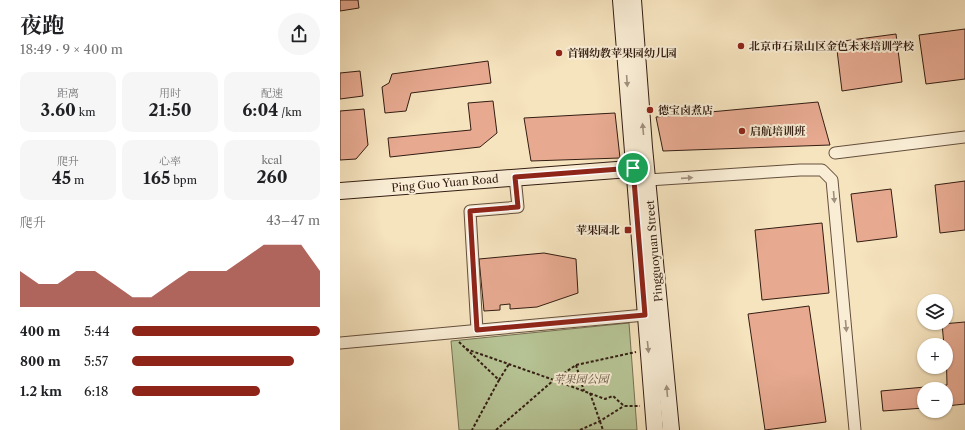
<!DOCTYPE html>
<html lang="zh">
<meta charset="utf-8">
<style>
:root{--surface:#fff;--page:#f6f6f6;--text:#202124;--muted:#757577;--accent:#8f2418}
body{margin:0;font-family:"Libre Caslon Text","Noto Serif SC",serif;background:var(--page);color:var(--text);height:100vh;display:flex;flex-direction:column;font-size:15px;white-space:nowrap}
*{box-sizing:border-box;margin:0}
p{font-size:13px;color:var(--muted)}
.icon{flex:none;width:22px;height:22px;fill:none;stroke:currentColor;stroke-width:2;stroke-linecap:round;stroke-linejoin:round}
.map{position:relative;flex:1;overflow:hidden}
.details{display:flex;flex-direction:column;background:var(--surface);width:340px}
.details>*{flex:none}
.fabs{position:absolute;left:577px;top:294px;display:grid;gap:8px}
.fabs a{display:grid;place-items:center;width:36px;height:36px;border-radius:50%;background:var(--surface);box-shadow:0 1px 3px #0004;font-size:20px}
.pin{position:absolute;display:grid;place-items:center;width:34px;height:34px;color:#fff;margin:-17px;border:2px solid #fff;border-radius:50%;box-shadow:0 1px 4px #0007}
.round{display:grid;place-items:center;flex:none;width:42px;height:42px;border-radius:21px;background:var(--page)}
.headline{display:flex;align-items:center;justify-content:space-between;height:68px;padding:0 20px}
h1{font-size:22px;font-weight:700;line-height:30px}
.figures{display:grid;grid-template-columns:repeat(3,1fr);gap:6px;height:68px;padding:4px 20px}
.figures div{display:grid;align-content:center;border-radius:10px;background:var(--page);text-align:center}
.figures b{font-size:17px;font-weight:700}
.figures small{font-size:11px;font-weight:400}
.figures p{font-size:11px}
.chart{height:112px;padding:8px 20px}
.chart p{display:flex;justify-content:space-between}
.chart svg{width:100%;height:72px;margin-top:4px;fill:var(--accent);opacity:.7}
ul{padding:0 20px;list-style:none;font-size:13px}
li{display:grid;grid-template-columns:64px 48px 1fr;align-items:center;height:30px}
li i{height:10px;border-radius:5px;background:var(--accent)}
main{display:flex;flex:1;min-height:0}
.map>svg:first-child{display:block}
.green{fill:#b7c596;stroke:#757154}
.building{fill:#e7aa91;stroke:#331d12}
.lines{fill:none;stroke-linecap:round;stroke-linejoin:round}
.street-casing{stroke:#644f3d;stroke-width:13}
.secondary-casing{stroke:#331d12;stroke-width:18}
.path{stroke:#331d12;stroke-width:2;stroke-dasharray:3 2;stroke-linecap:butt}
.street{stroke:#f9edd5;stroke-width:11}
.secondary{stroke:#f9edd5;stroke-width:16}
.oneway{fill:#a08f7d}
.route-casing{stroke:#fff;stroke-width:8}
.route{stroke:#8f2418;stroke-width:5}
.poi-dot{fill:#8f2418;stroke:#f9edd5;stroke-width:1.5}
.labels{text-anchor:middle;dominant-baseline:central;stroke-width:4;stroke-linejoin:round;paint-order:stroke}
.poi-label{font-size:11px;font-weight:bold;fill:#331d12;stroke:#f9edd5;text-anchor:start}
.street-label{font-size:11px;fill:#331d12;stroke:#f9edd5}
.park-label{font-size:11px;font-style:italic;fill:#5b4f3a;stroke:#f9edd5}
</style>
<main>
<section class="details">
<div class="headline"><div><h1>夜跑</h1><p>18:49 · 9 × 400 m</p></div><a class="round"><svg class="icon" aria-label="share" viewBox="0 0 24 24"><path d="M12 15V3M7 8l5-5 5 5M5 13v7h14v-7"/></svg></a></div>
<div class="figures">
<div><p>距离</p><b>3.60<small> km</small></b></div>
<div><p>用时</p><b>21:50</b></div>
<div><p>配速</p><b>6:04<small> /km</small></b></div>
</div>
<div class="figures">
<div><p>爬升</p><b>45<small> m</small></b></div>
<div><p>心率</p><b>165<small> bpm</small></b></div>
<div><p>kcal</p><b>260</b></div>
</div>
<div class="chart"><p><span>爬升</span>43–47 m</p>
<svg viewBox="0 0 160 44" preserveAspectRatio="none"><path d="M0 44V22L10 30L20 30L30 22L40 22L50 30L60 38L70 38L80 30L90 22L100 22L110 22L120 14L130 6L140 6L150 6L160 22V44z"/></svg>
</div>
<ul>
<li><b>400 m</b>5:44<i style="width:100%"></i></li>
<li><b>800 m</b>5:57<i style="width:86%"></i></li>
<li><b>1.2 km</b>6:18<i style="width:68%"></i></li>
</ul>
</section>
<div class="map">
<svg width="625" height="430" viewBox="0 0 625 430">
<rect width="100%" height="100%" fill="#f6e4bf"/>
<filter id="stains"><feTurbulence type="fractalNoise" baseFrequency=".005" numOctaves="4"/><feColorMatrix values="0 0 0 0 .2 0 0 0 0 .09 0 0 0 0 .02 0 0 0 .5 -.17"/></filter>
<radialGradient id="worn" r=".72"><stop offset=".6" stop-color="#630" stop-opacity="0"/><stop offset="1" stop-color="#630" stop-opacity=".3"/></radialGradient>
<polygon class="green" points="289,323 297,430 119,430 111,341"/>
<g class="building">
<polygon points="0,0 18,0 19,8 0,11"/>
<polygon points="625,29 625,79 586,84 579,35"/>
<polygon points="556,34 562,82 502,91 496,42"/>
<polygon points="148,61 151,83 71,93 66,111 45,113 42,87 49,83 52,74"/>
<polygon points="20,71 23,96 0,99 0,73"/>
<polygon points="153,101 157,133 140,147 50,157 48,138 131,130 128,103"/>
<polygon points="478,102 490,145 323,151 316,117"/>
<polygon points="24,109 28,145 16,159 0,160 0,111"/>
<polygon points="275,113 280,158 191,161 184,118"/>
<polygon points="625,181 625,230 600,233 595,185"/>
<polygon points="551,189 557,237 517,242 511,194"/>
<polygon points="482,223 489,293 422,300 415,230"/>
<polygon points="204,253 236,259 238,293 197,307 170,309 170,304 160,305 160,310 144,311 139,259"/>
<polygon points="469,306 486,422 425,430 408,314"/>
<polygon points="625,322 625,404 606,406 606,389 584,389 584,408 543,411 541,391 607,385 606,345 604,345 602,324"/>
</g>
<g class="lines">
<g class="street-casing">
<g id="street">
<polyline points="495,153 625,137"/>
<polyline points="308,180 460,170 482,170 492,180 515,430"/>
<polyline points="137,330 130,211 178,207 175,177"/>
<polyline points="0,343 305,315"/>
</g>
</g>
<g class="secondary-casing">
<g id="secondary">
<polyline points="281,0 315,430"/>
<polyline points="293,0 304,147 331,430"/>
<polyline points="0,191 303,168"/>
</g>
</g>
<g class="path">
<polyline points="119,342 159,380 132,430"/>
<polyline points="126,349 214,380 236,365 296,352"/>
<polyline points="236,365 244,391"/>
<polyline points="159,380 169,364"/>
<polyline points="250,393 263,430"/>
<polyline points="156,430 214,380 265,399 273,396 284,406 300,406"/>
<polyline points="240,430 260,421 284,406"/>
</g>
<use href="#street" class="street"/>
<use href="#secondary" class="secondary"/>
</g>
<defs><path id="oneway-solid" d="M-6-.8H1V-3.2L6.5 0L1 3.2V.8H-6Z"/></defs>
<g class="oneway">
<use href="#oneway-solid" transform="translate(287 81) rotate(86)"/>
<use href="#oneway-solid" transform="translate(303 129) rotate(-95)"/>
<use href="#oneway-solid" transform="translate(347 178) rotate(-4)"/>
<use href="#oneway-solid" transform="translate(494 197) rotate(85)"/>
<use href="#oneway-solid" transform="translate(506 326) rotate(85)"/>
<use href="#oneway-solid" transform="translate(308 347) rotate(84)"/>
<use href="#oneway-solid" transform="translate(327 391) rotate(-95)"/>
</g>
<g class="lines">
<g class="route-casing">
<polygon id="route" points="293,168 305,315 137,330 130,211 178,207 175,177"/>
</g>
<use href="#route" class="route"/>
</g>
<g class="poi-dot">
<circle cx="401" cy="46" r="4"/>
<circle cx="219" cy="53" r="4"/>
<circle cx="310" cy="110" r="4"/>
<circle cx="402" cy="131" r="4"/>
<rect x="284" y="226" width="8" height="8" rx="2"/>
</g>
<g class="labels">
<g class="poi-label">
<text x="409" y="46">北京市石景山区金色未来培训学校</text>
<text x="227" y="53">首钢幼教苹果园幼儿园</text>
<text x="318" y="110">德宝卤煮店</text>
<text x="410" y="131">启航培训班</text>
<text x="280" y="230" text-anchor="end">苹果园北</text>
</g>
<g class="street-label">
<text transform="translate(105 183) rotate(-5)">Ping Guo Yuan Road</text>
<text transform="translate(314 251) rotate(-95)">Pingguoyuan Street</text>
</g>
<g class="park-label">
<text x="241" y="379">苹果园公园</text>
</g>
</g>
<rect width="100%" height="100%" filter="url(#stains)"/>
<rect width="100%" height="100%" fill="url(#worn)"/>
</svg>
<div class="fabs">
<a><svg class="icon" aria-label="layers" viewBox="0 0 24 24"><path d="M12 4l9 5-9 5-9-5zM3 14l9 5 9-5"/></svg></a>
<a>+</a>
<a>−</a>
</div>
<div class="pin" style="left:293px;top:168px;background:#1e9e55"><svg class="icon" aria-label="arrive" viewBox="0 0 24 24"><path d="M6 21V4h12l-3 4 3 4H6"/></svg></div>
</div>
</main>
